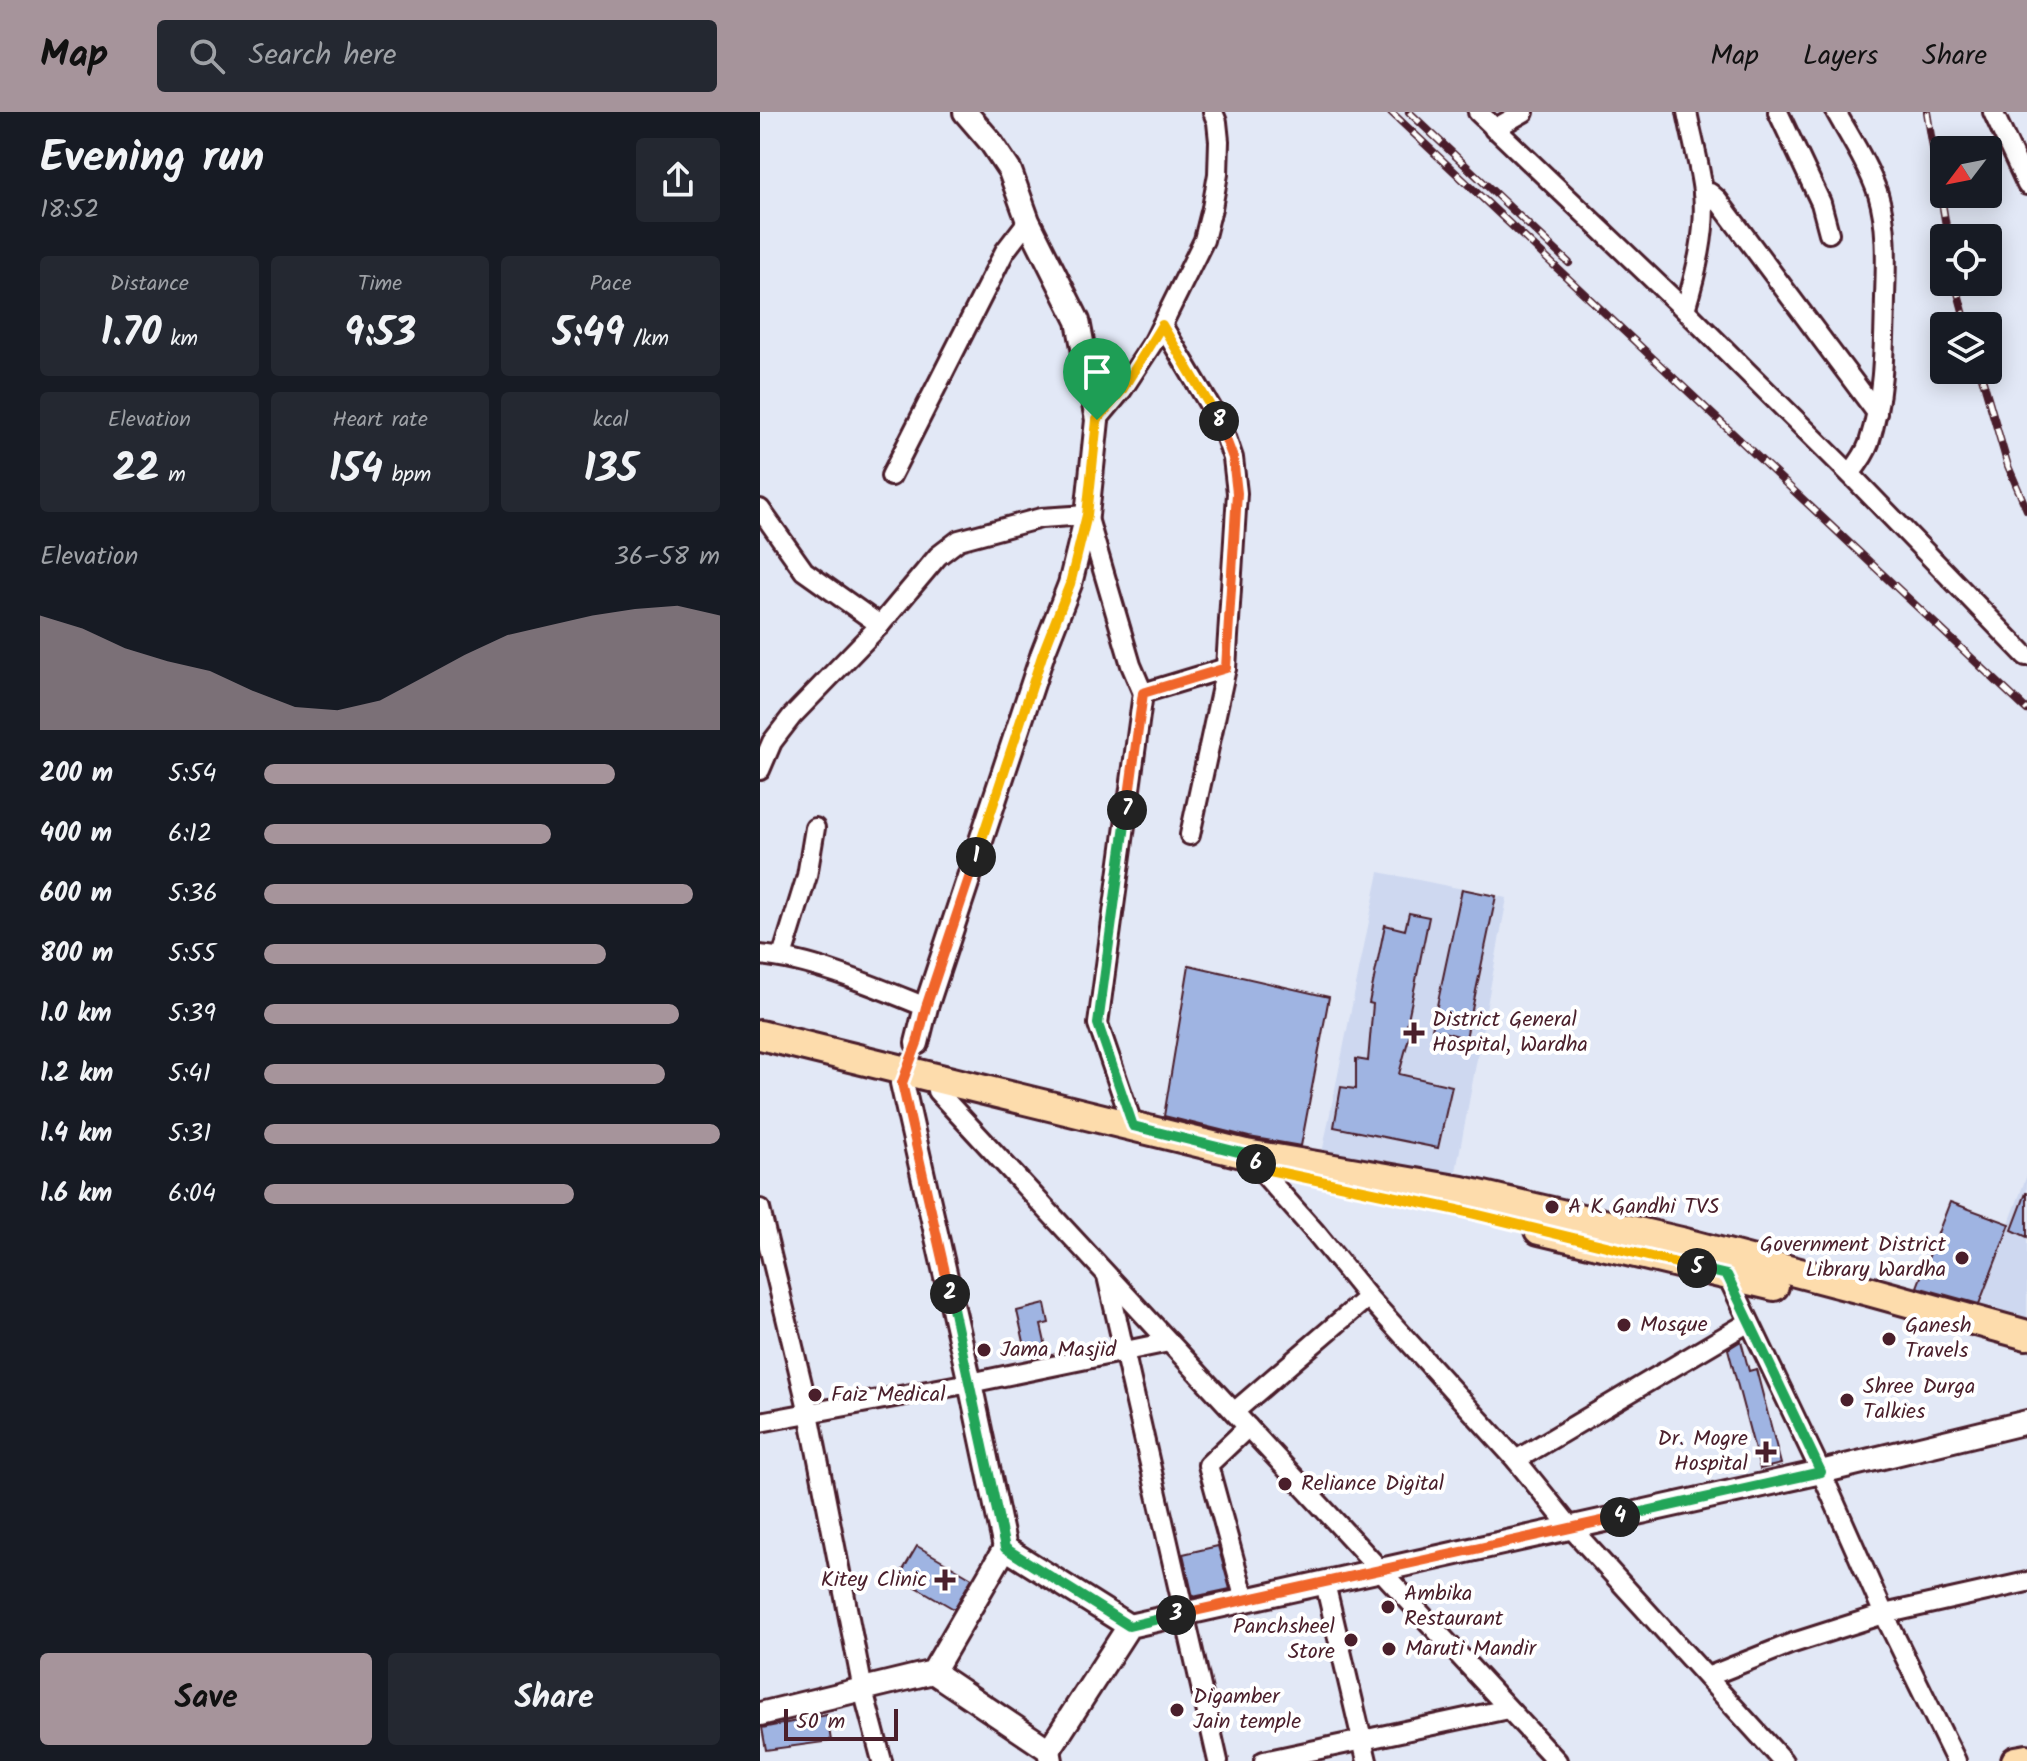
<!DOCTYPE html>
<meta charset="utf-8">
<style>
:root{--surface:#171b24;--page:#242831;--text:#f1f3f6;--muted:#9ea1a6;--accent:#a6949b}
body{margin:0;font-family:Kalam,sans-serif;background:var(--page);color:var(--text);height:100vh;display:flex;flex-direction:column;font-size:30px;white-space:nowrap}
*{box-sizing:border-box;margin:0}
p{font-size:26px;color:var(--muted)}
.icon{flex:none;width:44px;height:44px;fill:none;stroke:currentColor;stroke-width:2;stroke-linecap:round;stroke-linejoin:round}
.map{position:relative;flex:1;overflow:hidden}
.details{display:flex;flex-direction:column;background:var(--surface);width:760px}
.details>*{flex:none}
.needle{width:52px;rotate:238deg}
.fabs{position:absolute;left:1170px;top:24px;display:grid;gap:16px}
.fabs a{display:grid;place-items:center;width:72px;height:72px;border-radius:8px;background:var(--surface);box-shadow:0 4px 20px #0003;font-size:40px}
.scale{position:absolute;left:24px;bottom:20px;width:114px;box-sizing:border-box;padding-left:8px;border:4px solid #4a1f2b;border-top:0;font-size:22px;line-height:28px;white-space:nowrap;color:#4a1f2b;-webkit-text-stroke:6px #fff;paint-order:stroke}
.pin{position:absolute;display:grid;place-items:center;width:68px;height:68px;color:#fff;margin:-82px -34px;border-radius:50% 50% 50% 0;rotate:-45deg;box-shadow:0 0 8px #0007}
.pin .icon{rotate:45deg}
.km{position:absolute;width:40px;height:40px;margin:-20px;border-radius:50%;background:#222;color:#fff;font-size:22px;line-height:40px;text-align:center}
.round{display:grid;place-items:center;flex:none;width:84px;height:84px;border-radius:8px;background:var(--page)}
.overview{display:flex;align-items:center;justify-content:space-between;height:136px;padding:0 40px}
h1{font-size:44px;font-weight:700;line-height:60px}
.metrics{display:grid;grid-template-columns:repeat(3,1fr);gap:12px;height:136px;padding:8px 40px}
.metrics div{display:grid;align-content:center;border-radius:8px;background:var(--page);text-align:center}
.metrics b{font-size:40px;font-weight:700}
.metrics small{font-size:22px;font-weight:400}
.metrics p{font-size:22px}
.chart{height:224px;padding:16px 40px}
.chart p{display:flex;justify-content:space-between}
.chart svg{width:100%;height:144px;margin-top:8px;fill:var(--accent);opacity:.7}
.button{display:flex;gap:16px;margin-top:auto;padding:16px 40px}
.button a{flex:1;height:92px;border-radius:8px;background:var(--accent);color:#111;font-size:32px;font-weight:700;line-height:92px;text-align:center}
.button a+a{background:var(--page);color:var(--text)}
ul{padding:0 40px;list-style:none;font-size:26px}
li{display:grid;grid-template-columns:128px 96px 1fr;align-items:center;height:60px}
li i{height:20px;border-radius:10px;background:var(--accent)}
header{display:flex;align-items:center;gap:48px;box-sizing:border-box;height:112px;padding:0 40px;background:var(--accent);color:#111}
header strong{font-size:38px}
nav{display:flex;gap:44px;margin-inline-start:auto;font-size:28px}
.search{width:560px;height:72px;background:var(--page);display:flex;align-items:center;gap:20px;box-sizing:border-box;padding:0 28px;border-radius:8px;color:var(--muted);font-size:30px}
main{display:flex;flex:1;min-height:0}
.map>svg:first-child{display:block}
.built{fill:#ced8f0}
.building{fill:#9fb4e2;stroke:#4a1f2b;stroke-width:2}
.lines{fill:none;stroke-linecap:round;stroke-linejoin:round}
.minor-casing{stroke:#4a1f2b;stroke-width:24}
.tertiary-casing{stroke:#4a1f2b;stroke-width:28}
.primary-casing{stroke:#4a1f2b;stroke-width:34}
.minor{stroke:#fff;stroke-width:18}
.tertiary{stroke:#fff;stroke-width:22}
.primary{stroke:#fddcac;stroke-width:28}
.rail-casing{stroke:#4a1f2b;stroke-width:8}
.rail{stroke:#fff;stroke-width:5;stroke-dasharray:15;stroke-linecap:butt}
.split-1-casing{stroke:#fff;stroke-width:16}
.split-2-casing{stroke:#fff;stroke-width:16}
.split-3-casing{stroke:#fff;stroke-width:16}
.split-4-casing{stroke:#fff;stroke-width:16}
.split-5-casing{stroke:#fff;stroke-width:16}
.split-6-casing{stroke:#fff;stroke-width:16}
.split-7-casing{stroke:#fff;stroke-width:16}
.split-8-casing{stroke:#fff;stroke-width:16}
.split-9-casing{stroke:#fff;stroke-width:16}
.split-1{stroke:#f5b400;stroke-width:10}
.split-2{stroke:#f0652b;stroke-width:10}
.split-3{stroke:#22a559;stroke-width:10}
.split-4{stroke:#f0652b;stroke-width:10}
.split-5{stroke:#22a559;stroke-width:10}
.split-6{stroke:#f5b400;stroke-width:10}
.split-7{stroke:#22a559;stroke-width:10}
.split-8{stroke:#f0652b;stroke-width:10}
.split-9{stroke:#f5b400;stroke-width:10}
.poi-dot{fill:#4a1f2b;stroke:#fff;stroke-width:3}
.labels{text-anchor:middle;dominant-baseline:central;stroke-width:8;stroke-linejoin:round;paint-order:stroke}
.poi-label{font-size:22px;fill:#4a1f2b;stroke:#fff;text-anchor:start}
</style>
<header>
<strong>Map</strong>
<div class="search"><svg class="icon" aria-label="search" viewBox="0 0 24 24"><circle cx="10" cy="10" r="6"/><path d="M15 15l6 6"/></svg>Search here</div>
<nav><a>Map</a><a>Layers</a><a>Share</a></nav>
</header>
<main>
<section class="details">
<div class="overview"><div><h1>Evening run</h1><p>18:52</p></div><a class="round"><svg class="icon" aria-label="share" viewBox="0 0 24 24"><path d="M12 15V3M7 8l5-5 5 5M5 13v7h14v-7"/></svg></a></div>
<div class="metrics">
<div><p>Distance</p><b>1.70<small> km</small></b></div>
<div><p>Time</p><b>9:53</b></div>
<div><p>Pace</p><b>5:49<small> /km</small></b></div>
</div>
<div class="metrics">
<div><p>Elevation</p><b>22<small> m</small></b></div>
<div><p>Heart rate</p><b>154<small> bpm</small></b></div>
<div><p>kcal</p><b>135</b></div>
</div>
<div class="chart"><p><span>Elevation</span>36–58 m</p>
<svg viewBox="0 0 160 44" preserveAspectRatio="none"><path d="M0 44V9L10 13L20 19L30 23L40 26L50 32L60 37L70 38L80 35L90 28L100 21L110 15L120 12L130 9L140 7L150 6L160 9V44z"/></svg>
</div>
<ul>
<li><b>200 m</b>5:54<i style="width:77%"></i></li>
<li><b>400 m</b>6:12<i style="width:63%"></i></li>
<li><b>600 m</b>5:36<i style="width:94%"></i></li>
<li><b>800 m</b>5:55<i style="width:75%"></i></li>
<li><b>1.0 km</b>5:39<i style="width:91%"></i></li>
<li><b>1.2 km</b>5:41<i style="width:88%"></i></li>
<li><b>1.4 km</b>5:31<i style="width:100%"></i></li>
<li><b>1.6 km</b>6:04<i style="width:68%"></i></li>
</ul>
<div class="button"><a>Save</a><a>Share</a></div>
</section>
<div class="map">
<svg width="1267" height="1649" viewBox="0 0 1267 1649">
<rect width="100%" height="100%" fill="#e2e8f6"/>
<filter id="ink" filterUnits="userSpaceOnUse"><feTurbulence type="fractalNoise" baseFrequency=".0125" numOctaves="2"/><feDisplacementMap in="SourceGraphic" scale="16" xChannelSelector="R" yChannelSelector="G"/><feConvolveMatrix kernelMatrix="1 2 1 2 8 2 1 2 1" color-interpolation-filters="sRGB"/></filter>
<g filter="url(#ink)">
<g class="built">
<polygon points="619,760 747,786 691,1086 559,1056"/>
<polygon points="1267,1063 1267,1208 1217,1197"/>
</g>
<g class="building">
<polygon points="702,777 736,784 706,926 672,917"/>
<polygon points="649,801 669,805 646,917 651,918 639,962 692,974 678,1036 574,1015 581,975 596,977 596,947 608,949 613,892 609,891 625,813 645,818"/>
<polygon points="429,853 569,885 541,1034 489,1025 404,1004"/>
<polygon points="1266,1081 1267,1081 1267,1125 1252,1118"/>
<polygon points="1190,1090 1250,1112 1219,1192 1157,1175"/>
<polygon points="285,1192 289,1211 281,1213 286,1235 266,1239 257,1199"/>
<polygon points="981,1229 989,1259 996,1257 1021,1352 1000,1357 968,1237"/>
<polygon points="157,1434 212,1466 194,1497 139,1465"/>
<polygon points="458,1434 470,1477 433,1485 423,1442"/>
<polygon points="67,1603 71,1629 6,1638 2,1616"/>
</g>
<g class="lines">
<g class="minor-casing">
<g id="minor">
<polyline points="718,0 925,198 1090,362 1266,544"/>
<polyline points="1018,0 1061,91 1069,121"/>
<path d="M1076,0C1091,27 1108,53 1118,82C1128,115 1126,152 1125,186C1124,235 1124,284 1109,331C1105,343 1097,353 1090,362"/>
<polyline points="1233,0 1267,73"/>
<polyline points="734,17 764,0"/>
<polyline points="943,81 950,81 957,87 1117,301"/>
<path d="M925,198C936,161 947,119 943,80C940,54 932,26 927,0"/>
<polyline points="402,213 462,314 473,346 477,381 466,556 430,723"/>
<polyline points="337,308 362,278 394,229 444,128 452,96 458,62 459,29 457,10 453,0"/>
<polyline points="131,364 245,139 268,109"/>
<polyline points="0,397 44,459 120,513"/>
<polyline points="0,658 12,630 32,604 120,513 178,444 199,428 281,406 327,403 371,553 383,581 466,556"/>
<path d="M0,843C53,848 116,875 166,895"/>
<polyline points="22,845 47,764 55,716"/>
<polyline points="177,979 797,1649"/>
<polyline points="373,1014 338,912 383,581"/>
<polyline points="486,1042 556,1121 608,1185 756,1348 811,1416 1023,1649"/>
<polyline points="0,1097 49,1301 103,1578 122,1649"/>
<polyline points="967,1163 1061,1360 1124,1502 1196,1649"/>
<polyline points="347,1164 458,1649"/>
<polyline points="474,1300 608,1185"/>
<polyline points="0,1310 210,1271 409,1230"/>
<polyline points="756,1348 989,1210"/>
<polyline points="565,1471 607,1649"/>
<polyline points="485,1488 448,1353 488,1315"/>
<polyline points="947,1565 1030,1532 1124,1502 1267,1470"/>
<polyline points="504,1649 748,1597"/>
</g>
</g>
<g class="tertiary-casing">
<g id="tertiary">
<polyline points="157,931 166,895 283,541 310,472 327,403 337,308 318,209 268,109 250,59 230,29 205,0"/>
<polyline points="142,971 210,1271 245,1436 369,1514"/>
<polyline points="173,1560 289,1638 291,1649"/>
<polyline points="0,1602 173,1560 245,1436"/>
<polyline points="289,1638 369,1514 1061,1360 1267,1310"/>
</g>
</g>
<g class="primary-casing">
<g id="primary">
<polyline points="0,923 486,1042 702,1079 921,1130 1112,1180 1267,1223"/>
<polyline points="779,1118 1014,1174"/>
<polyline points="1256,1649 1267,1647"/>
</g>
</g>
<use href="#minor" class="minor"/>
<use href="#tertiary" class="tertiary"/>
<use href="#primary" class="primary"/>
<g class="rail-casing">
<g id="rail">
<polyline points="631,0 1267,598"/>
<polyline points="649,0 809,151"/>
<polyline points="1167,0 1188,126"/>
<polyline points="1195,170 1207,214"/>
<polyline points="1220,258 1248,354 1267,398"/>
</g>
</g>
<use href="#rail" class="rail"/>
</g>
</g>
<g class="lines" filter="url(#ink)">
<g class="split-1-casing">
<polyline id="split-1" points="216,745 283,541 310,472 327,403 337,308"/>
</g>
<g class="split-2-casing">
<polyline id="split-2" points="190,1182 142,971 157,931 166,895 216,745"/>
</g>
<g class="split-3-casing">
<polyline id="split-3" points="190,1182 245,1436 369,1514 416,1503"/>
</g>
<g class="split-4-casing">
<polyline id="split-4" points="416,1503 860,1405"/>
</g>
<g class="split-5-casing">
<polyline id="split-5" points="860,1405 1061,1360 967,1163 937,1156"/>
</g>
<g class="split-6-casing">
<polyline id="split-6" points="496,1052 499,1056 698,1098 937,1156"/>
</g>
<g class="split-7-casing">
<polyline id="split-7" points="367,698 338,912 373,1014 486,1042 496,1052"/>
</g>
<g class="split-8-casing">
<polyline id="split-8" points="367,698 383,581 466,556 477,381 473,346 459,309"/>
</g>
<g class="split-9-casing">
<polyline id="split-9" points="337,308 362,278 402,213 459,309"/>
</g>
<use href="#split-1" class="split-1"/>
<use href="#split-2" class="split-2"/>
<use href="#split-3" class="split-3"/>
<use href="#split-4" class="split-4"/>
<use href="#split-5" class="split-5"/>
<use href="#split-6" class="split-6"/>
<use href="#split-7" class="split-7"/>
<use href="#split-8" class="split-8"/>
<use href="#split-9" class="split-9"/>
</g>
<g class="poi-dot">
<path d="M650 909h8v8h8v8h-8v8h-8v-8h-8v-8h8z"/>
<circle cx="792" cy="1095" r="8"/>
<circle cx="1202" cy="1146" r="8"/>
<circle cx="864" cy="1213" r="8"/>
<circle cx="1129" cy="1227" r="8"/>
<circle cx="224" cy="1238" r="8"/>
<circle cx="55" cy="1283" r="8"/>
<circle cx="1087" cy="1288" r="8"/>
<path d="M1002 1328h8v8h8v8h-8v8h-8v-8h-8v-8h8z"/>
<circle cx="525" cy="1372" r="8"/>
<path d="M181 1456h8v8h8v8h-8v8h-8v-8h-8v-8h8z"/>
<circle cx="628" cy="1495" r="8"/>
<circle cx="591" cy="1528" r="8"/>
<circle cx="629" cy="1537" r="8"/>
<circle cx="417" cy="1598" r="8"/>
</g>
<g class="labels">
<g class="poi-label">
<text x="672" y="908">District General<tspan x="672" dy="25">Hospital, Wardha</tspan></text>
<text x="808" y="1095">A K Gandhi TVS</text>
<text x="1186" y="1133" text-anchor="end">Government District<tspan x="1186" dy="25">Library Wardha</tspan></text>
<text x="880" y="1213">Mosque</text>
<text x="1145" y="1214">Ganesh<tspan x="1145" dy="25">Travels</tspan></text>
<text x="240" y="1238">Jama Masjid</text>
<text x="1103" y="1275">Shree Durga<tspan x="1103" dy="25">Talkies</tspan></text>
<text x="71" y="1283">Faiz Medical</text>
<text x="988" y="1327" text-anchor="end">Dr. Mogre<tspan x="988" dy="25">Hospital</tspan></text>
<text x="541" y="1372">Reliance Digital</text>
<text x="167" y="1468" text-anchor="end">Kitey Clinic</text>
<text x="644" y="1482">Ambika<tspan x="644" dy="25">Restaurant</tspan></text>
<text x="575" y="1515" text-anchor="end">Panchsheel<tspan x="575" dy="25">Store</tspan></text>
<text x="645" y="1537">Maruti Mandir</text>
<text x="433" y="1585">Digamber<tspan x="433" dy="25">Jain temple</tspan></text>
</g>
</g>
</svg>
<div class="fabs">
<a><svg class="needle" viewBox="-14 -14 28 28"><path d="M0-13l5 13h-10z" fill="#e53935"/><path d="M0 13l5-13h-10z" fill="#9ea1a6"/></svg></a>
<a><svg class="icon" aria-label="locate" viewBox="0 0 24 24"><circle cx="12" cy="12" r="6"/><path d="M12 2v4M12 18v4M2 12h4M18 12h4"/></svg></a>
<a><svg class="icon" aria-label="layers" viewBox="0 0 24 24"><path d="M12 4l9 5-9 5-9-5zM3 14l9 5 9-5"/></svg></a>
</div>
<div class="scale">50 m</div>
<div class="pin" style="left:337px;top:308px;background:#1e9e55"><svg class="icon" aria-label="arrive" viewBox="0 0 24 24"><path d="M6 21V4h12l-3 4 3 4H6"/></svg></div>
<b class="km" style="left:216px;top:745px">1</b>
<b class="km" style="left:190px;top:1182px">2</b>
<b class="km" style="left:416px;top:1503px">3</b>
<b class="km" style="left:860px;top:1405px">4</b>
<b class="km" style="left:937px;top:1156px">5</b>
<b class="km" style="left:496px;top:1052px">6</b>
<b class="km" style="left:367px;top:698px">7</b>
<b class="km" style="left:459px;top:309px">8</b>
</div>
</main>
